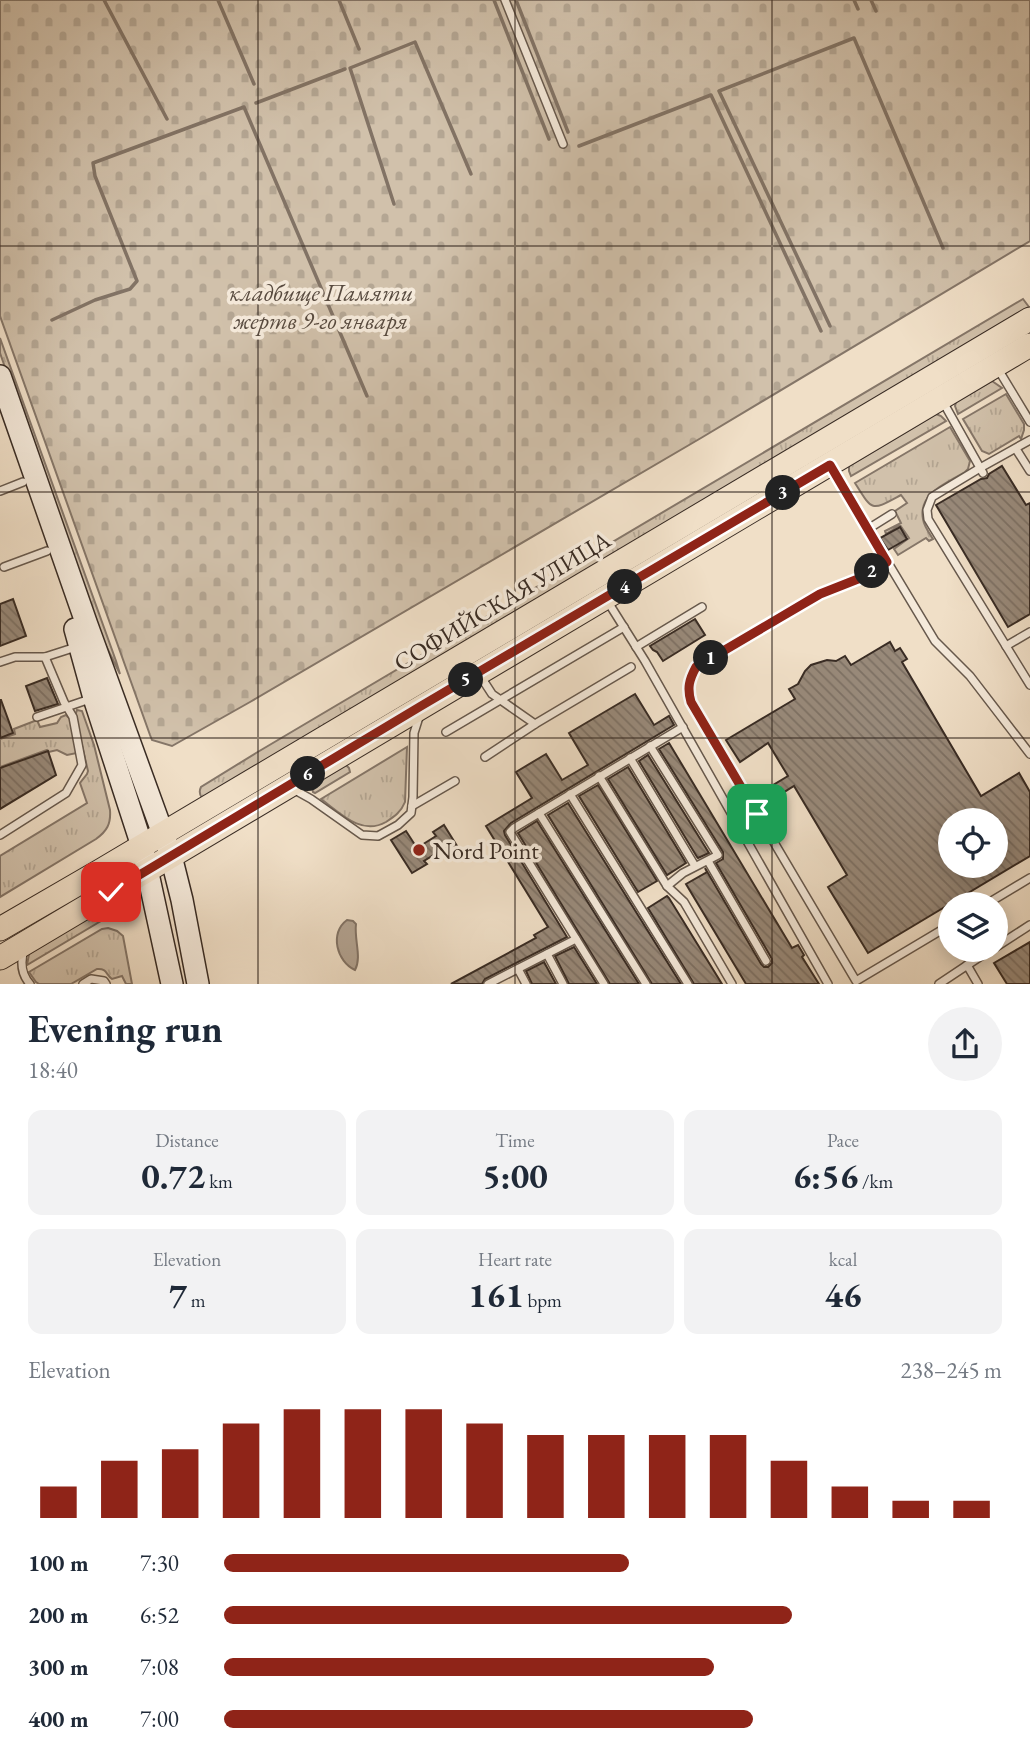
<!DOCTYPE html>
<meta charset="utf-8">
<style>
:root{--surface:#fff;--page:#f2f2f3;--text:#1f2937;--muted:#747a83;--accent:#8f2418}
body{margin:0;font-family:"EB Garamond",serif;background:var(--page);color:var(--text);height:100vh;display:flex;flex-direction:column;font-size:26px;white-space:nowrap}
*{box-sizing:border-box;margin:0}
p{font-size:23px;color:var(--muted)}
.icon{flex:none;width:38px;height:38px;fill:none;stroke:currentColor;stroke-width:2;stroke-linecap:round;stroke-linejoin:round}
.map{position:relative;height:984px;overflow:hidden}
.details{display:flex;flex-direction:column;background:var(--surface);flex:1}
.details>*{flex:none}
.controls{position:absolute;left:938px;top:808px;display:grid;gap:14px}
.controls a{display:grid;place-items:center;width:70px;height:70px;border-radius:50%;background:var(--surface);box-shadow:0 4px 18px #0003;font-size:35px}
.pin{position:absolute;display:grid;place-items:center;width:60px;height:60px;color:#fff;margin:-30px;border-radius:14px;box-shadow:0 4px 10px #0006}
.km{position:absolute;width:35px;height:35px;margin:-18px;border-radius:50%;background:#222;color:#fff;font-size:19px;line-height:35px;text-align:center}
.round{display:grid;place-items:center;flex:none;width:74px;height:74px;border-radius:37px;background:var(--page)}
.head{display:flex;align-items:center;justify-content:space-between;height:119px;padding:0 28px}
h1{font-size:38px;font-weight:700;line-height:52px}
.metrics{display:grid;grid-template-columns:repeat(3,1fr);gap:10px;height:119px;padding:7px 28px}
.metrics div{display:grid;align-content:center;border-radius:14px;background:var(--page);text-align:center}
.metrics b{font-size:35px;font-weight:700}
.metrics small{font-size:19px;font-weight:400}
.metrics p{font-size:19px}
.chart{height:196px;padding:14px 28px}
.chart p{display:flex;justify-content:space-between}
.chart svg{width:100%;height:126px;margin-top:7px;stroke:var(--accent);stroke-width:6}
ul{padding:0 28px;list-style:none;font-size:23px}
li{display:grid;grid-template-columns:112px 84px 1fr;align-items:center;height:52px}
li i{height:18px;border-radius:9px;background:var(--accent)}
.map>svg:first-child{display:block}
.grass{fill:url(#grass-tufts);stroke:#857668;stroke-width:2}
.cemetery{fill:url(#cemetery-stones);stroke:#857668;stroke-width:2}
.water{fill:#b2a290;stroke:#827365;stroke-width:2}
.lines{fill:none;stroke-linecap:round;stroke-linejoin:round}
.stream{stroke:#827365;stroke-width:3.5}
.building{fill:url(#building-back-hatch);stroke:#392c24;stroke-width:2;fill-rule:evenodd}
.lane-casing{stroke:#67594d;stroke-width:10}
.secondary-casing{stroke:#392c24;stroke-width:24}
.primary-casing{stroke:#392c24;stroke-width:25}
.lane{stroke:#f5eadb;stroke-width:7}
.secondary{stroke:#f5eadb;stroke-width:21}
.primary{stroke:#f0dfc7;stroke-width:23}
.route-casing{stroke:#fff;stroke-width:14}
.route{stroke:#8f2418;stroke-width:9}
.grid{fill:none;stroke:#392c24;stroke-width:2;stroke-opacity:0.55}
.poi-dot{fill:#8f2418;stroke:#f5eadb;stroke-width:2.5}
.labels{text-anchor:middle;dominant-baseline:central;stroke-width:7;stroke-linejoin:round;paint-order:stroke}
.park-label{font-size:24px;font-style:italic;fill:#574a3f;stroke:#f5eadb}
.street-label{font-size:24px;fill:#392c24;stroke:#f5eadb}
.poi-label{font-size:24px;fill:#392c24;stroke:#f5eadb;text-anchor:start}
</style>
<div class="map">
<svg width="1030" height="984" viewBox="0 0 1030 984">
<defs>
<pattern id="grass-tufts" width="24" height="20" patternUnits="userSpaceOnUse" patternTransform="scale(1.75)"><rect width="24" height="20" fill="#d1c1ab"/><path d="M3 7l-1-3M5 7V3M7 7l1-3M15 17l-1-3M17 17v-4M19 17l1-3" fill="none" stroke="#b4a693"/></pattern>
<pattern id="cemetery-stones" width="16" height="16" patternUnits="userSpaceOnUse" patternTransform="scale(1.75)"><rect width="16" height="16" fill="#d1c1ab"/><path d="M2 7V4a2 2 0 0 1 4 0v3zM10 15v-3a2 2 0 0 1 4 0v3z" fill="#b4a693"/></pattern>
<pattern id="building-back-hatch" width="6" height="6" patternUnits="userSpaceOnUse" patternTransform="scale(1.75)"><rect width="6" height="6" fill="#988979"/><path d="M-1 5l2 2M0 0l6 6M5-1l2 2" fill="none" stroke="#7d7063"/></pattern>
</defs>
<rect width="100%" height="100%" fill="#f0dfc7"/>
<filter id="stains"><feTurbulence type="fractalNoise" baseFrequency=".00286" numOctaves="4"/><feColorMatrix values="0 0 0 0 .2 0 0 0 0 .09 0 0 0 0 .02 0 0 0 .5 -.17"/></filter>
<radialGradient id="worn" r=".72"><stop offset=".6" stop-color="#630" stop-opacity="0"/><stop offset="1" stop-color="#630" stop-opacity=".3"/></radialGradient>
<g class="grass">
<path d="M1023,299L1029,307L202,798C199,794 199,791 201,787L256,753Z"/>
<polygon points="0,338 116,661 120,674 95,624 0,353"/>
<polygon points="992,381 1002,388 958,414 955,406 956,402"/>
<polygon points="1006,394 1024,424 1024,430 1021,439 1019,436 989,454 982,451 963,419"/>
<polygon points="936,414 941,416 946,421 851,476 849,471 849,466"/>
<path d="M950,427L970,461L968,469L965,472C947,483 918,493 923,519C924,526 929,533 933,539L929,541L926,538L898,555L894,549L909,538L900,525L886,534L885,531L901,523L895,511L907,503L901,495C871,511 873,512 855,483Z"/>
<path d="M77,710L82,711L94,745L110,810C111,824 107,831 96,839L0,897V856L87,803L80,783L87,774L88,771L75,716Z"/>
<polygon points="66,715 70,719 77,753 67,755 57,750 49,752 47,750 0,767 0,739 15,734 14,729 37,720 40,727 57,723 61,717"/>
<path d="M407,747L405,802C401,812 395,816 386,822C361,836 340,813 321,799Z"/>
<polygon points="346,765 349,768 350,772 315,793 313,792 312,787 313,785"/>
<path d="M113,903C117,906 114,912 111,915L27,965L29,954Z"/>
<path d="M108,928L117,931L123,936L132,984H126L122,976L112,979C106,975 107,968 97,969L71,984H39L36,982L29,972L102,929Z"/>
</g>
<polygon class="cemetery" points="0,0 1030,0 1030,241 701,438 250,702 172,746 152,740 150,735 0,316"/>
<path class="water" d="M347,920L353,921L356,924C354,940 362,957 355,970C337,962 329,933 347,920Z"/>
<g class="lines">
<g class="stream">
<polyline points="104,0 167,119"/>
<polyline points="218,0 254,84"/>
<polyline points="339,0 359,49"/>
<polyline points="494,0 549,139"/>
<polyline points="516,0 568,132"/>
<polyline points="854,0 858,9"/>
<polyline points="871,0 876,11"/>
<polyline points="256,103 345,69"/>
<polyline points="579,146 711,95 821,331"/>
<polyline points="394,204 350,68 415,42 471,174"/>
<polyline points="52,320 95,300 130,289 137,281 95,176 93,163 244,107 367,396"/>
<polyline points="830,326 719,91 854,38 943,248"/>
</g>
</g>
<g class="building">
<polygon points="1002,466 1026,505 1030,503 1030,614 1008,627 936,505 981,479 987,478 989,474"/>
<polygon points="900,527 907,539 888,550 880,538"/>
<polygon points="13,599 26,636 0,646 0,604"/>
<polygon points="695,619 705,635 663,661 657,652 653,650 650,646"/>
<path d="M890,642L895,651L900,648L907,659L902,662L981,796L1019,773L1030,792V856L868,953L828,887L847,875L794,786L762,806L755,796L788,776L768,743L740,762L726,740L795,699L789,689L798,684L805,671L811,665L827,660L836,661L845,656L851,665ZM950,821H996V866H950Z"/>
<polygon points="47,678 58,704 35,711 26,686"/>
<polygon points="635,694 654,725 669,716 674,725 511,823 504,831 505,835 567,937 485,979 482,984 451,984 536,938 534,935 548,927 486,826 532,798 516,772 546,754 562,780 588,765 569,733"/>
<polygon points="0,700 1,700 13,733 0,738"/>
<polygon points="669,743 792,948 798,945 804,955 802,957 819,984 746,984 686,884 707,872 705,868 761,964 764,967 768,967 772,963 772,959 716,863 723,859 723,852 659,749"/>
<polygon points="48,751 56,775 0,809 0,768"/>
<polygon points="648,755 709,853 698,858 697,857 639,761"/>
<polygon points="628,767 686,863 667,875 608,779"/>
<polygon points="598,785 657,881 638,892 579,796"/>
<polygon points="568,803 681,984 652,984 548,815"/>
<polygon points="537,821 639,984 610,984 518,833"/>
<polygon points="444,825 457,846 447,852 445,848 424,861 427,864 412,873 391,840 406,831 417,848 436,836 433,832"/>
<polygon points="667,896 669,898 722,984 694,984 648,908"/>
<polygon points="1030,942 1030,984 1007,984 994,963"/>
<polygon points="574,947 597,984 569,984 555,956"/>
<polygon points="544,962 556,984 532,984 526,971"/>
</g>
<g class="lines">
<g class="lane-casing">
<g id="lane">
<polyline points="505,0 563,144"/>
<polyline points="998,369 1030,422"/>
<polyline points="942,400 983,473"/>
<polyline points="1030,440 980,468 932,497 927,510 928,519 1030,685"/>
<polyline points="1016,449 1030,471"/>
<polyline points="831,468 935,641 970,676 1030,754"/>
<polyline points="0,491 23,482"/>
<polyline points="868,529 892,514"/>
<path d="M887,562L858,579L820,594L696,667C689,680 687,688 691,702L856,981L950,925"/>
<polyline points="4,567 47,551"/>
<polyline points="608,602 645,661 828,984"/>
<polyline points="1006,646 1030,632"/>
<polyline points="636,647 702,607"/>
<polyline points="0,662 15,657 45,657 76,647"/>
<polyline points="481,677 492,694 535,724"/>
<polyline points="37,717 90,699"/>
<polyline points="446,732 624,627"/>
<polyline points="650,746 718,855 683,873 667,886"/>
<polyline points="485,757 535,724 631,667"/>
<polyline points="630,758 695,866"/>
<polyline points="599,776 667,886 684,902 732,984"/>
<polyline points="293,789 311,799 362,835 378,836 398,825 411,813 413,797 414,733 419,717"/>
<polyline points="570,794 688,984"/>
<polyline points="412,806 455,781"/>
<polyline points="539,813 646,984"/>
<polyline points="0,835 66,793 82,765 73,717 64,702 45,657"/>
<polyline points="708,861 766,961"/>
<polyline points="985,905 1030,878"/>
<polyline points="996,947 1030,925"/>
<path d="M24,949C20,963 21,974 30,984"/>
<polyline points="547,954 563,984"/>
<polyline points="967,965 978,984"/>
<polyline points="518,969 526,984"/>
<polyline points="83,984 91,979 104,981 106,984"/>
<polyline points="488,984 576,939"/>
<polyline points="604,984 510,832 514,828 683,727"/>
<polyline points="939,984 990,950"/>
</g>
</g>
<g class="secondary-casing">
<g id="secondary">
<polyline points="0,376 87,625 171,856 182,900 198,984"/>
<polyline points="75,629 94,698 142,846 172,984"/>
</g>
</g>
<g class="primary-casing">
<g id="primary">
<polyline points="0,929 100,871 1030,319"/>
<polyline points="0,958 1030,345"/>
</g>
</g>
<use href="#lane" class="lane"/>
<use href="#secondary" class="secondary"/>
<use href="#primary" class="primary"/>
</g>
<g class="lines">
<g class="route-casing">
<path id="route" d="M111,892L421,706L830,465L887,562L858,579L820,594L696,667C689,680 687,688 691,702L757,814"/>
</g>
<use href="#route" class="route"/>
</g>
<path class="grid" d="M258,0V984M515,0V984M772,0V984M0,246H1030M0,492H1030M0,738H1030"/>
<circle class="poi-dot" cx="419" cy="850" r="7"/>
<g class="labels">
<g class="park-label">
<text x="321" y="292">кладбище Памяти<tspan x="321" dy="28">жертв 9-го января</tspan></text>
</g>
<g class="street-label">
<text transform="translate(502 601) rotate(-31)">СОФИЙСКАЯ УЛИЦА</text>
</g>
<g class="poi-label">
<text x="433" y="850">Nord Point</text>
</g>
</g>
<rect width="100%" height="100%" filter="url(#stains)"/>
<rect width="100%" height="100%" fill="url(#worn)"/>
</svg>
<div class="controls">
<a><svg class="icon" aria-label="locate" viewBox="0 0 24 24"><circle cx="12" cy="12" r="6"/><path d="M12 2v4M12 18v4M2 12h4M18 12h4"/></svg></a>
<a><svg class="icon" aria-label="layers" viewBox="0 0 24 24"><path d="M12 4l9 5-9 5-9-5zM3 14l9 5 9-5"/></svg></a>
</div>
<div class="pin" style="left:757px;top:814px;background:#1e9e55"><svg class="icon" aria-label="arrive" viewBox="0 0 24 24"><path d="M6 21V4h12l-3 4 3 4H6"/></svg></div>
<div class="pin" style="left:111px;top:892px;background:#d93025"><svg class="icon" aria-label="check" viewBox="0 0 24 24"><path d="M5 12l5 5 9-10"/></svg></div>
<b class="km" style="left:711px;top:658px">1</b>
<b class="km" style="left:872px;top:571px">2</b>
<b class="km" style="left:783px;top:493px">3</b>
<b class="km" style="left:625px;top:587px">4</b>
<b class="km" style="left:466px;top:680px">5</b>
<b class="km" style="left:308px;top:774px">6</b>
</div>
<section class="details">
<div class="head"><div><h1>Evening run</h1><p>18:40</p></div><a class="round"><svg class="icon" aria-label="share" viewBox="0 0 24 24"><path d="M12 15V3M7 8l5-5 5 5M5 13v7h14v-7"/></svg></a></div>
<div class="metrics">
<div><p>Distance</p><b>0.72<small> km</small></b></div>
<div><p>Time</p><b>5:00</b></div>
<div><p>Pace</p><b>6:56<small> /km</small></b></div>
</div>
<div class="metrics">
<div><p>Elevation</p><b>7<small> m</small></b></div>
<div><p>Heart rate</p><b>161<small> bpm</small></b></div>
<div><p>kcal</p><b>46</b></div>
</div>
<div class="chart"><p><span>Elevation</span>238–245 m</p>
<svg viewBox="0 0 160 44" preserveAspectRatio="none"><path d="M5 44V33M15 44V24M25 44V20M35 44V11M45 44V6M55 44V6M65 44V6M75 44V11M85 44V15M95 44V15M105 44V15M115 44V15M125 44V24M135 44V33M145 44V38M155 44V38"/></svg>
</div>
<ul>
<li><b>100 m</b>7:30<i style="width:52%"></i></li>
<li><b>200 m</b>6:52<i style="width:73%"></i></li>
<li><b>300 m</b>7:08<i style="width:63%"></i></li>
<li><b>400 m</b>7:00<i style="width:68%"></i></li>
</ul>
</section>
